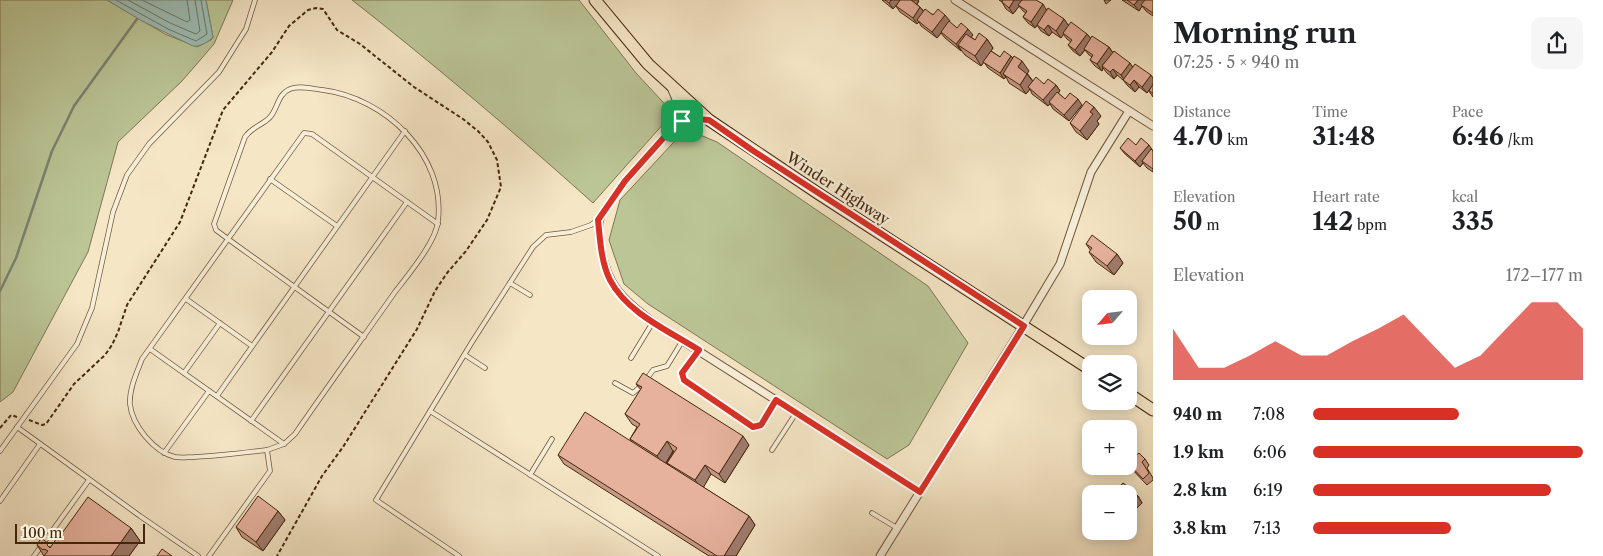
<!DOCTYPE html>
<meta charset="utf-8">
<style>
:root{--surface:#fff;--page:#f6f6f6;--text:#202124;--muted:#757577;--accent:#d93025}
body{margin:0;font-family:"Libre Caslon Text",serif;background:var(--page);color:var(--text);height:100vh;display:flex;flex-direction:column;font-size:19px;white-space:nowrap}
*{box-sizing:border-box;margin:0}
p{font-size:16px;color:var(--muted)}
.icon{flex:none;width:28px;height:28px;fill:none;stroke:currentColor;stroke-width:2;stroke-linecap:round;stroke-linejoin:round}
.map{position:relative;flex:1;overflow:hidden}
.panel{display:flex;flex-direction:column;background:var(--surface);width:450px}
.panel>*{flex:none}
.needle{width:32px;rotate:242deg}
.fabs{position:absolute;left:1082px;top:290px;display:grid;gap:10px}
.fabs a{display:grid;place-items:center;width:55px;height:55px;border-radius:10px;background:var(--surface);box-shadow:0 2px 12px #0003;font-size:25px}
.scale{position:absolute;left:15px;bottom:12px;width:130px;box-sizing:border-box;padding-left:5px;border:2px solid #45280c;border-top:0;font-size:14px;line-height:18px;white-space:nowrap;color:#45280c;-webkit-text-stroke:4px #f8efda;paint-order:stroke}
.pin{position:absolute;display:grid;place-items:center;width:42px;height:42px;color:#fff;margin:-21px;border-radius:10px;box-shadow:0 2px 8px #0006}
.round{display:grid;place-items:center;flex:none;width:52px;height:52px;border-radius:10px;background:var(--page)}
.summary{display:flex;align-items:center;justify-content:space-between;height:85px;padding:0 20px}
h1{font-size:28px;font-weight:700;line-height:38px}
.figures{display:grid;grid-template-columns:repeat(3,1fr);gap:8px;height:85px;padding:5px 20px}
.figures div{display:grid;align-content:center}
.figures b{font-size:25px;font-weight:700}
.figures small{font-size:14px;font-weight:400}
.figures p{font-size:14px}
.chart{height:140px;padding:10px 20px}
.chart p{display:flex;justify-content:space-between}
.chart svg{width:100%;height:90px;margin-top:5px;fill:var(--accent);opacity:.7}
ul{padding:0 20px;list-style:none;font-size:16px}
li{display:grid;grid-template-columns:80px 60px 1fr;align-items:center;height:38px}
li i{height:12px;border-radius:6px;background:var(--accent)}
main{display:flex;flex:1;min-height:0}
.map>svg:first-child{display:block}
.green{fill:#bbc596;stroke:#807651}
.water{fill:#9cbfb8;stroke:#798373}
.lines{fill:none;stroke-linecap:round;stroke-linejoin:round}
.shore{stroke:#707462;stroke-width:1}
.stream{stroke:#798373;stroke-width:2.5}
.service-casing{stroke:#71583a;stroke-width:5.5}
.minor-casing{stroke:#71583a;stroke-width:9}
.primary-casing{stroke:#45280c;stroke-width:13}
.path{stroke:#45280c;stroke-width:2;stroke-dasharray:4 2.5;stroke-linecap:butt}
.service{stroke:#f8efda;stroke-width:4}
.minor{stroke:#f8efda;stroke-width:7}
.primary{stroke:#f5e6c6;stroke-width:11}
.wall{fill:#c69988;stroke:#45280c;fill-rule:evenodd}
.shaded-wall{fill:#a17d6f;stroke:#45280c}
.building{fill:#e6b29e;stroke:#45280c}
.route-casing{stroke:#fff;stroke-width:10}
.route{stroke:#d93025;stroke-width:6}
.labels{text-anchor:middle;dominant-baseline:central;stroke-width:5;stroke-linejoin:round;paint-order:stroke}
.street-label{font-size:15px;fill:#45280c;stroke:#f8efda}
</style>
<main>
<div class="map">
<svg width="1153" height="556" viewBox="0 0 1153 556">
<rect width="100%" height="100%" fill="#f5e6c6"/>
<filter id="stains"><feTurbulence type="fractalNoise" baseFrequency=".004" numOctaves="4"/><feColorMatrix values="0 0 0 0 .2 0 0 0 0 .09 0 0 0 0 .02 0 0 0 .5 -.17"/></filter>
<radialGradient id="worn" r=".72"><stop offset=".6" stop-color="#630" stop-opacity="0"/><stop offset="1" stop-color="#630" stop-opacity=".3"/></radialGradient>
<g class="green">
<polygon points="0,0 107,0 165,34 197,47 211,40 213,37 206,0 233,0 214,44 182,81 118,142 88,252 13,392 0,402"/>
<path d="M352,0H579L636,73L673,113L593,203C515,133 435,65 352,0Z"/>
<polygon points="686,129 717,142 928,286 968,343 909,445 887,459 648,304 624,284 609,240 620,200"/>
</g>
<path class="water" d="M107,0H206L213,37C209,42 199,47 193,46L142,21Z"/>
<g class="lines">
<g class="shore">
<polyline points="116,0 168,29 196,41 207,34 201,0"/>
<polyline points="128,0 170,23 196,34 200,31 195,0"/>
<polyline points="142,0 187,22 190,20 187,0"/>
</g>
<polyline class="stream" points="0,291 16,258 52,151 74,106 137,19"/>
<g class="service-casing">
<g id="service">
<polyline points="270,179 337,226"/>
<polyline points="510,283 530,295"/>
<polyline points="186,299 252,346"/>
<polyline points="150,349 284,444"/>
<polyline points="699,351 682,373 684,380 753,427 761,425 776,400"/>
<polyline points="465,355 485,368"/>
<polyline points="631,358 653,322"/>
<polyline points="184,373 220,323"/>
<polyline points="646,380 653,370 667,366 683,340"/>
<polyline points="615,383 633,393 641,386"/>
<polyline points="217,396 405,131"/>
<polyline points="430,411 658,556"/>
<polyline points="251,421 407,202"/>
<polyline points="17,427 140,516 198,556"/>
<path d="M267,450L284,444L295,434C328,386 362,339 395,292C408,275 436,242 438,221C446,155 385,98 323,90C313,89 299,85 290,89C278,94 278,107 271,116C265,124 253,126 245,137L214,224L216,230L228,239L364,337"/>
<polyline points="772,450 796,413"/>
<polyline points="0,451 77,344 92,308 113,212 127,175 149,144 219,72 246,29 255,0"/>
<polyline points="164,453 209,391"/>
<polyline points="530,475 552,439"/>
<polyline points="0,501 40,444"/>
<polyline points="872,513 897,528"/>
<polyline points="34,556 89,480"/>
<path d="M209,556L270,471L267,450C243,453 218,456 194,457C188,457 181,458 175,457C154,452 132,425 130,404C129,389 137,372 142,359L304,133L312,134L438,224"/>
<polyline points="459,556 376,500 472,342 533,247 546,235 571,232 591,225 598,220"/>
</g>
</g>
<g class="minor-casing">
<g id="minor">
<polyline points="955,0 1153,126"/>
<path d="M672,90C678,102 680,112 675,125"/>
<path d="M709,120H687L675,125L625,181L602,214C597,222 599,231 600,240C605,284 620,297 653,322L920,492"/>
<polyline points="880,556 1023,326 1060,264 1091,172 1129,111"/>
</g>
</g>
<g class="primary-casing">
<g id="primary">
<polyline points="595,0 648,64 709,120 819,194 1091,370"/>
<polyline points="1129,394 1153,410"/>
</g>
</g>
<g class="path">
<polyline points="29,420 42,425 46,424 74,384 105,355 112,345 118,332 127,305 180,222 223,110 272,52 289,26 308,10 316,8 323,9 337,30 360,44 414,87 463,119 478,131 488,142 497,160 501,187 487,220 466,251 447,273 435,291 417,329 343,447 322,476 277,556"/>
<polyline points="0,428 11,415 17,417"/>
</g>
<use href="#service" class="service"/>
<use href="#minor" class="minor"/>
<use href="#primary" class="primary"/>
</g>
<g class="wall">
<polygon points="882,0 918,0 919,1 917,4 924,11 950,21 949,22 957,28 973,35 971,37 975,40 987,39 993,48 991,51 1000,57 1011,56 1013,58 1029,71 1027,73 1033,81 1044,84 1056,85 1060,91 1058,93 1065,99 1082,105 1069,121 1053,109 1050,104 1048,106 1032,94 1030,89 1026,94 1009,83 1006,77 1004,79 988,68 984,62 981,66 965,55 961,50 961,51 945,38 941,33 937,38 921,26 919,22 917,24 900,12 896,6 893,9"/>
<polygon points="999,0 1036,0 1047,10 1064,19 1068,25 1087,34 1091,39 1109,47 1113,53 1133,67 1153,78 1153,97 1149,91 1149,89 1147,93 1139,87 1135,92 1128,86 1123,80 1117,75 1114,79 1107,73 1103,68 1102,71 1095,66 1090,60 1092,57 1089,55 1085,50 1080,56 1073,51 1068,45 1071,42 1067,39 1063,34 1061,38 1052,32 1049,36 1041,31 1037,25 1035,28 1028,23 1023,17 1026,13 1023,11 1019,6 1013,14 1006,9 1002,2"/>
<polygon points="1104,0 1111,0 1106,4"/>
<polygon points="1122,0 1153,0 1153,16 1146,11 1142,6 1139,11"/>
<polygon points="1101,116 1097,121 1099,124 1087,140 1076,132 1070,123"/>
<polygon points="1136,145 1153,151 1153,172 1147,168 1143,163 1140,167 1125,154 1120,148"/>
<polygon points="1086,244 1117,254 1123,263 1114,275 1096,262 1089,252 1091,251"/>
<path d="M636,384L749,445L725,483L711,474L703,487L749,516L755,525L736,556H709L564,464L558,455L632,442L630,439L637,427L632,424L625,414L641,390ZM673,451H674L667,463L669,465L666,463Z"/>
<polygon points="1129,454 1133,458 1145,459 1149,465 1147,468 1153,478 1153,480 1147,485 1129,466"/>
<polygon points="1123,483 1138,496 1142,503 1135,510 1129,505 1129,494 1118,494 1116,491"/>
<polygon points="278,511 285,520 263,551 242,537 236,527"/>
<polygon points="131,528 140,541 129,556 44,556 37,545 51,547 60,536"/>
</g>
<g class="shaded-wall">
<polygon points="891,0 901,0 893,9 889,3"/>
<polygon points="911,0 918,0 919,1 915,6"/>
<polygon points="1014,0 1024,0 1013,14 1009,8"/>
<polygon points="1138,0 1146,0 1139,11 1134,5"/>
<polygon points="1043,4 1047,11 1035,28 1031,22"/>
<polygon points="920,7 925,13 917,20 919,22 917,24 913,18"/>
<polygon points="945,15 950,21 937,38 932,32"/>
<polygon points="1064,19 1069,26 1061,38 1056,31"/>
<polygon points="1048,25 1052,32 1049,36 1044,30"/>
<polygon points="968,29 973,35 963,48 958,45 961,50 961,51 956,44"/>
<polygon points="1087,34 1092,40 1080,56 1075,50"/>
<polygon points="987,39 993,48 981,66 975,56"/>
<polygon points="1109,47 1113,53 1102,66 1103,68 1102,71 1097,64"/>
<polygon points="1011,56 1016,63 1003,74 1006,77 1004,79 1000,73"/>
<polygon points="1022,61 1029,71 1025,77 1018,67"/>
<polygon points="1130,63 1134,69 1125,81 1121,75"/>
<polygon points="1113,69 1117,75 1114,79 1110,72"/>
<polygon points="1027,74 1034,83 1028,87 1030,89 1026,94 1020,85"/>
<polygon points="1151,75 1153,78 1153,85 1147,93 1142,87"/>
<polygon points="1134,80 1139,87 1135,92 1130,85"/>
<polygon points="1056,85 1060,91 1048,106 1043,100"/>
<polygon points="1078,99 1082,105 1069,121 1064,115"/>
<polygon points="1094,107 1101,116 1097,121 1099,124 1087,140 1080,131 1090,112"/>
<polygon points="1149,145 1153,151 1142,161 1143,163 1140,167 1135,161"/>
<polygon points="1117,254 1123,263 1114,275 1107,266"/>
<polygon points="743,436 749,445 725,483 719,474"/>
<polygon points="667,441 673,451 664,466 657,456"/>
<polygon points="705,465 711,474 702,490 695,480"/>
<polygon points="1138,496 1142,503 1135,510 1131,504"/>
<polygon points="278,511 285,520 263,551 256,542"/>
<polygon points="749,516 755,525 736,556 724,556"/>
<polygon points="131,528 140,541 129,556 111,556"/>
</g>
<g class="building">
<polygon points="885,0 891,0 889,3"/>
<polygon points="900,0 911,0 920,7 913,18 896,6"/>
<polygon points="1003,0 1014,0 1009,8 1002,2"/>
<polygon points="1022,0 1036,0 1043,4 1031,22 1023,17 1027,11 1018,5"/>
<polygon points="1127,0 1138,0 1134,5"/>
<polygon points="1145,0 1153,0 1153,13 1141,5"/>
<polygon points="1048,8 1064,19 1056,31 1048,25 1044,30 1037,25"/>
<polygon points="925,9 933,15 938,9 945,15 932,32 917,20"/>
<polygon points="949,21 957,28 961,23 968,29 956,44 941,32"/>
<polygon points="1071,22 1087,34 1075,50 1068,45 1072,40 1063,33"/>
<polygon points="979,33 987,39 975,56 958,45 966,34 975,40"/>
<polygon points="1092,36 1109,47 1097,64 1090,60 1093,55 1084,49"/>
<polygon points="991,51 1000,57 1004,51 1011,56 1000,73 983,62"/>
<polygon points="1114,51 1130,63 1121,75 1113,69 1110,72 1102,66"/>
<polygon points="1014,56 1022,61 1018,67 1027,74 1020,85 1003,74"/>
<polygon points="1135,64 1151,75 1142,87 1134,80 1130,85 1123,80"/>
<polygon points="1036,77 1044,84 1048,79 1056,85 1043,100 1028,87"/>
<polygon points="1153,84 1153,93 1149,91"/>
<polygon points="1057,92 1065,99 1070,93 1078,99 1064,115 1049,102"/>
<polygon points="1086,101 1094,107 1090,112 1093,114 1080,131 1070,123"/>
<polygon points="1128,138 1136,145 1141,138 1149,145 1135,161 1120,148"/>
<polygon points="1151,149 1153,151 1153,169 1142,161"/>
<polygon points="1092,235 1117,254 1107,266 1089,252 1092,248 1086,244"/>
<polygon points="643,373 743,436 719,474 705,465 695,480 667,463 677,448 667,441 657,456 630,439 640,424 625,414 642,387 636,384"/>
<polygon points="585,412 749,516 724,556 717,556 558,455"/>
<polygon points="1139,453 1145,459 1142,462 1149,473 1143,479 1129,464 1129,454 1133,458"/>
<polygon points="1123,483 1138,496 1131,504 1129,503 1129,494 1119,494 1116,491"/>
<polygon points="258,496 278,511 256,542 236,527"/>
<polygon points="88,497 131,528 111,556 44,556 48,551 44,549 43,550 37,545 41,538 48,543 47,545 50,548 59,535 60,536"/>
<polygon points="162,549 172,556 157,556"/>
</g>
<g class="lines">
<g class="route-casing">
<path id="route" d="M695,119L709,120L752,150L1024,326L920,492L776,400L761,425L753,427L684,380L682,373L699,350C669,331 627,313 610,280C601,262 600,239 598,220L625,181L675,125L682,121Z"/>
</g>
<use href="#route" class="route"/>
</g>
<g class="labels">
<g class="street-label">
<text transform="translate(838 188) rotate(33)">Winder Highway</text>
</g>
</g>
<rect width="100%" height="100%" filter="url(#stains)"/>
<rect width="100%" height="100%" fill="url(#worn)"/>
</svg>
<div class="fabs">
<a><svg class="needle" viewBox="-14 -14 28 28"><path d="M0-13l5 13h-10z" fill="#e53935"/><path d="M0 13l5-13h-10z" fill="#757577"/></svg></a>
<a><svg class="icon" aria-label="layers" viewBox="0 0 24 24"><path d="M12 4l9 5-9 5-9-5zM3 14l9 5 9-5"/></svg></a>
<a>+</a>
<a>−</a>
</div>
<div class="scale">100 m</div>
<div class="pin" style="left:682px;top:121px;background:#1e9e55"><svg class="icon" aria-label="arrive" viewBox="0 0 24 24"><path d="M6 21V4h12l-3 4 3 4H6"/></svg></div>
</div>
<section class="panel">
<div class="summary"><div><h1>Morning run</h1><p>07:25 · 5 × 940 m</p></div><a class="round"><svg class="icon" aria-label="share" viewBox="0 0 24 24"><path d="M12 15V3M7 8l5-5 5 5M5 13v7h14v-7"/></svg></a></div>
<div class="figures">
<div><p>Distance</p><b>4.70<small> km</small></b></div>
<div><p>Time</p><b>31:48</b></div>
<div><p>Pace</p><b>6:46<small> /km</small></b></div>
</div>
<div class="figures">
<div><p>Elevation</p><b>50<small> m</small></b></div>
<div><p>Heart rate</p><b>142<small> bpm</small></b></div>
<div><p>kcal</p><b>335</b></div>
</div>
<div class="chart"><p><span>Elevation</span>172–177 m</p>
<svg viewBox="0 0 160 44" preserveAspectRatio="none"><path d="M0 44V19L10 38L20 38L30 32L40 25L50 32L60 32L70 25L80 19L90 12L100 25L110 38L120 32L130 19L140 6L150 6L160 19V44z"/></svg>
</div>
<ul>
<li><b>940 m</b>7:08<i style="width:54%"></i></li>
<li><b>1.9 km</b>6:06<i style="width:100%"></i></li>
<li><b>2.8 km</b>6:19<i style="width:88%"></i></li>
<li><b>3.8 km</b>7:13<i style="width:51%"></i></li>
</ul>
</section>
</main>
